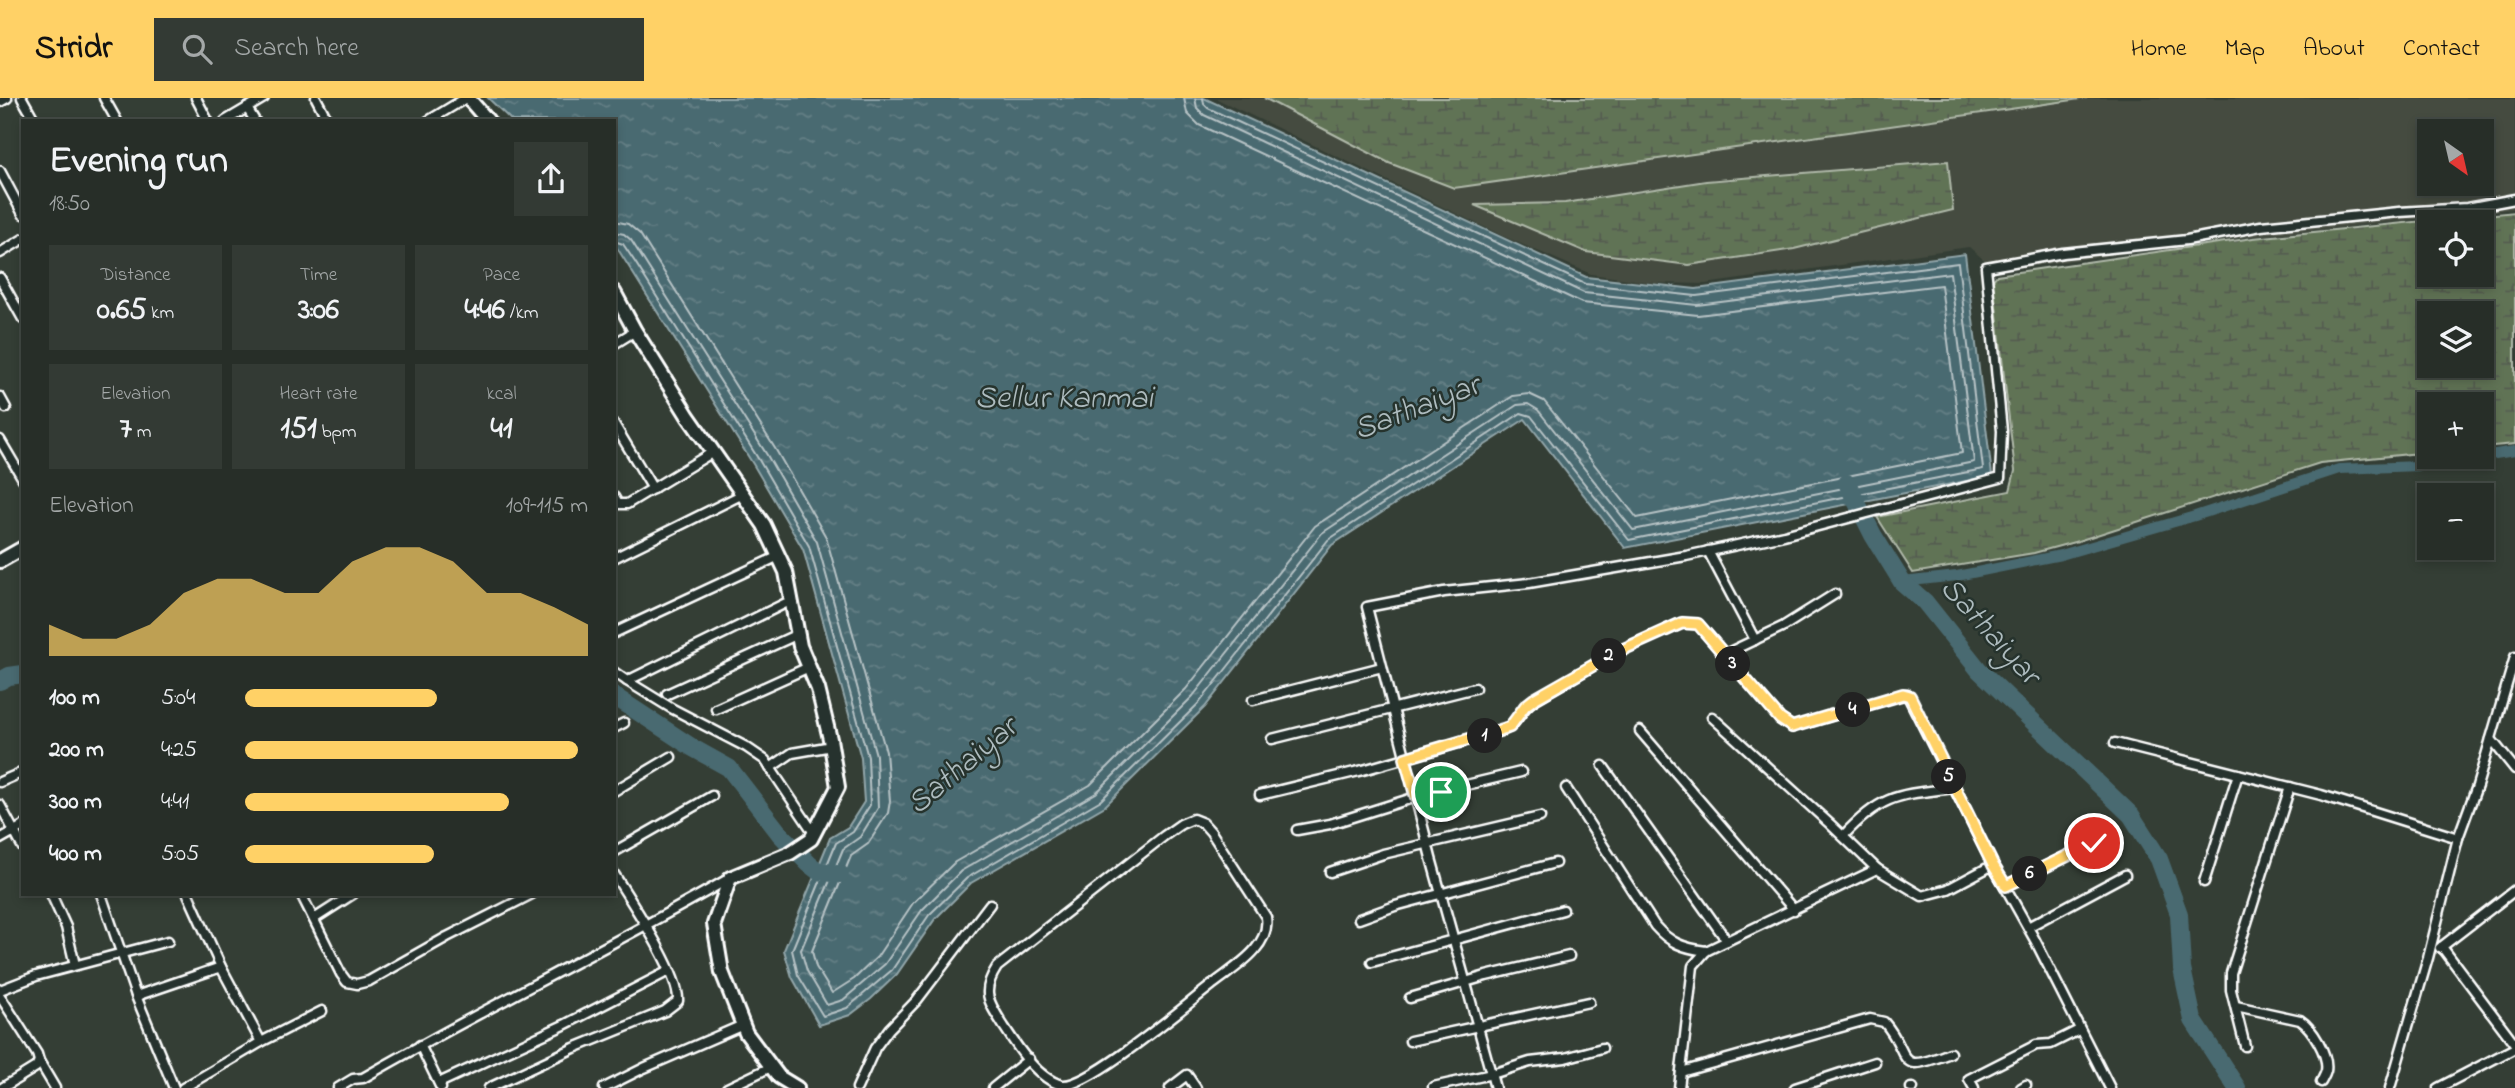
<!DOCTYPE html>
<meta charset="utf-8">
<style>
:root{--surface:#272e28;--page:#333a34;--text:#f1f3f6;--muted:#a4a8a8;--line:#434a45;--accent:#ffd166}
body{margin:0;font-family:"Indie Flower",sans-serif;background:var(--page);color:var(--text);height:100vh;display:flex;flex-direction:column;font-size:26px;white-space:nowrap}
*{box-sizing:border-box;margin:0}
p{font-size:23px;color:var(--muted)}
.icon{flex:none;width:38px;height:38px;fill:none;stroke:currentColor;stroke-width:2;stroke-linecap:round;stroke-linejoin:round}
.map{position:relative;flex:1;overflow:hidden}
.details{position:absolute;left:21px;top:21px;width:595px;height:777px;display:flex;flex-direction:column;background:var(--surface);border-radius:0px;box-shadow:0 4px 10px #0003,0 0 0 2px var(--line)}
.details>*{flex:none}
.needle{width:46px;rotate:146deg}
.buttons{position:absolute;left:2417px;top:21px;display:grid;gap:14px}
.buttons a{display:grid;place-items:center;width:77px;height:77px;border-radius:0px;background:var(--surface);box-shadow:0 4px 10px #0003,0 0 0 2px var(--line);font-size:35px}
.pin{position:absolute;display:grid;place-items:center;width:60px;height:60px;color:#fff;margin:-30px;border:4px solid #fff;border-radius:50%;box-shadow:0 2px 7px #0007}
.km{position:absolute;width:35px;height:35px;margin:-18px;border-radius:50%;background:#222;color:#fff;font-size:19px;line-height:35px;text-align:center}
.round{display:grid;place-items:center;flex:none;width:74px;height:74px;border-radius:0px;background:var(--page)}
.headline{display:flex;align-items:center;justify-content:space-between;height:119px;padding:0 28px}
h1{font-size:38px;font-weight:800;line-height:52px}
.metrics{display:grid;grid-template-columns:repeat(3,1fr);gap:10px;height:119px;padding:7px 28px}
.metrics div{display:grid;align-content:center;border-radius:0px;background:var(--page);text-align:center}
.metrics b{font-size:30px;font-weight:800}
.metrics small{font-size:19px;font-weight:400}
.metrics p{font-size:19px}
.chart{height:196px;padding:14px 28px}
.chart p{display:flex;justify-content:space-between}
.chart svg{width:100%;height:126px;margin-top:7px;fill:var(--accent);opacity:.7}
ul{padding:0 28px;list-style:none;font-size:23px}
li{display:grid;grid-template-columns:112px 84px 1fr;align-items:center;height:52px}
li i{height:18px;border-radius:9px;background:var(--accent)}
header{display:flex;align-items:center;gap:42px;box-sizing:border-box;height:98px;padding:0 35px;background:var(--accent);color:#111}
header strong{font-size:33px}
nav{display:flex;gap:38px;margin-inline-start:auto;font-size:24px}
.search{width:490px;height:63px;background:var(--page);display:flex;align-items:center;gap:18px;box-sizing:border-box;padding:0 24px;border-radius:0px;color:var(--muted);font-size:26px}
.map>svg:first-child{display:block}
.built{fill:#444b3f;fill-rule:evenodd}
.wetland{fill:url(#wetland-marsh);stroke:#b0b9aa;stroke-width:2;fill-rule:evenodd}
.water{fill:url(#water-ripples);stroke:#92a6aa;stroke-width:2}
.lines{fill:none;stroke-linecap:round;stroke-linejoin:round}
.shore{stroke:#b7c3c6;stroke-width:2}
.canal{stroke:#4a6a71;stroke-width:10}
.river{stroke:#4a6a71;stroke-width:18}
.street-casing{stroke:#fff;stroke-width:13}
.secondary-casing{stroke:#fff;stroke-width:18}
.street{stroke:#26332d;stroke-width:8}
.secondary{stroke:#26332d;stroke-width:12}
.route-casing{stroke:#fff;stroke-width:14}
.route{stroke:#ffd166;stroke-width:9}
.labels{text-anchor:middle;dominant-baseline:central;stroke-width:5;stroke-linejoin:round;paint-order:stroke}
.water-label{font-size:32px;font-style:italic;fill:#aebcbf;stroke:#26332d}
</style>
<header>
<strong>Stridr</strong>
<div class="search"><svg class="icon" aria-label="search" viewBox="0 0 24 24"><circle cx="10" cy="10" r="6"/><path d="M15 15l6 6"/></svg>Search here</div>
<nav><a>Home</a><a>Map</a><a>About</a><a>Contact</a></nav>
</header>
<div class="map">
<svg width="2515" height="990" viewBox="0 0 2515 990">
<defs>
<pattern id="wetland-marsh" width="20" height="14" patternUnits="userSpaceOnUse" patternTransform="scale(1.75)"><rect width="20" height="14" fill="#617355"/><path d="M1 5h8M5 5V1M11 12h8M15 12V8" fill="none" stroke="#545c50"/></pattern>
<pattern id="water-ripples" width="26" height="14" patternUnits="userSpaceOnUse" patternTransform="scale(1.75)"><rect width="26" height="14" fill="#4a6a71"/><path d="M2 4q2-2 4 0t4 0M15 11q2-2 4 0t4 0" fill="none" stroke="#658086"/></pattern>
</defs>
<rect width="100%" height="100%" fill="#343e35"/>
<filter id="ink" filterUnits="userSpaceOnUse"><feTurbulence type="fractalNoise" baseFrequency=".0143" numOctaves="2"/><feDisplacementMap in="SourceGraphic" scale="14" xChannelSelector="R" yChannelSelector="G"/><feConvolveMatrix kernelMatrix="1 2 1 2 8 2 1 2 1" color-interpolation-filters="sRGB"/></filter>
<g filter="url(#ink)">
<path class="built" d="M1215,0H2515V111L2246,139L1997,173L1969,149L1705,186L1655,185L1591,176L1505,139ZM2429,33H2482V86H2429Z"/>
<g class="wetland">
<polygon points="1264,0 2087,0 1454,90 1389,65"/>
<polygon points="1948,63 1953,112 1794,151 1689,167 1586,154 1474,107 1565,105 1706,83"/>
<path d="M2515,114V346L2482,349V306H2429V354L2320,365L2078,443L2034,455L1913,475L1877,419L2010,393L2015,373L1993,182L1997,177L2253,140ZM2429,124H2482V177H2429ZM2429,215H2482V268H2429Z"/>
</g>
<polygon class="water" points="488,0 1204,0 1586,179 1696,191 1965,156 1992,378 1625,450 1525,321 1332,447 1205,609 1105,708 971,785 935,821 897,876 871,901 850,917 819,927 792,879 784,852 830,740 848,729 864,704 861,660 803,451 753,366 614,145 614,23 512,23"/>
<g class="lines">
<g class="shore">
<polyline points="614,123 628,126 640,136 776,352 826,439 886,654 890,703 888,715 868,746 851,758 812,853 816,869 832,895 854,881 877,859 913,805 955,764 1090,687 1186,591 1315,428 1513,298 1529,296 1544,303 1637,420 1962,355 1941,187 1698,217 1582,205 1199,27 1187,15 1184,0"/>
<polyline points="614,134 624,136 631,142 767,357 817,444 876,657 878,710 860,739 843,751 801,852 807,873 827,907 843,902 885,866 922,812 961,773 1096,695 1193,598 1322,435 1517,307 1528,306 1538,312 1633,432 1974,364 1950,175 1697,207 1584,195 1204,17 1197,10 1195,0"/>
<polyline points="614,143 623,146 635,164 759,362 809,448 868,659 870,707 853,734 836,745 792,852 798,877 823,918 847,910 892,872 929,817 967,780 1101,702 1200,604 1328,442 1521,315 1531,318 1629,442 1983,371 1958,165 1696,198 1585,186 1208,10 1204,6 1203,0"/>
</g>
<g class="canal">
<polyline points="2482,358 2515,353"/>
<polyline points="1902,484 1957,478 2061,457 2195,418 2339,371 2419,368 2478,359"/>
</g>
<g class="river">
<polyline points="1847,385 1873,437 1902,484 1925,504 1979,572 2131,717 2159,761 2179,816 2182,871 2193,922 2237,990"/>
<polyline points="0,583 9,578 23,576"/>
<polyline points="614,598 693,650 729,670 780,736 809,766 818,773 840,776"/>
</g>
<g class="street-casing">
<g id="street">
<polyline points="22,0 35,23"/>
<polyline points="104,0 117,23"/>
<polyline points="196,0 208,23"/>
<polyline points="316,0 328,23"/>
<polyline points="0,4 7,0"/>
<polyline points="247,10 255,23"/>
<polyline points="225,23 264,0"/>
<polyline points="428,23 466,0"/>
<polyline points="0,73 23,116"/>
<polyline points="0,155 23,141"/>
<polyline points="0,180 23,221"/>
<polyline points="614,246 635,233"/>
<polyline points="0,299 6,310"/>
<polyline points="614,326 653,391"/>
<polyline points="0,342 23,381"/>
<polyline points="614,399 618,406 627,406 713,354"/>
<polyline points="1708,453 1755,542"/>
<polyline points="614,460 743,396"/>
<polyline points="614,535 779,458"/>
<polyline points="1725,556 1784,528 1835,496"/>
<polyline points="614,574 627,583 792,502"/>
<polyline points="627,583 671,610 746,649 765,662 814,735"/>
<polyline points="667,596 798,536"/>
<polyline points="1253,602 1382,569"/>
<polyline points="716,611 809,569"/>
<polyline points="1712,619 1830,726 1877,771"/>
<polyline points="614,630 624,625"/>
<polyline points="1640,633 1794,812"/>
<polyline points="1272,641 1475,590"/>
<polyline points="2491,641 2515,671"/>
<polyline points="2115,645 2321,697 2458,740"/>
<polyline points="1603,668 1727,843"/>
<polyline points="770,670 792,655 832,648"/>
<polyline points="0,684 23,674"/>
<path d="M1566,690L1655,828C1670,845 1683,850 1706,853"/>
<polyline points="614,693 671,659"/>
<path d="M1260,697L1363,672L1504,632C1518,626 1520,611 1534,602L1615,555L1682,525L1698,526L1780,621L1792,629L1907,596L1993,767L2035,842L2110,990"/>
<polyline points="0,707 23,750"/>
<path d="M1193,721L1203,725L1211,734L1266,819C1271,850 1233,870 1212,887C1187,906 1089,990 1062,987C1037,981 1016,947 1003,927C988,903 981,894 997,869L1164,738L1181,726Z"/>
<polyline points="1297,732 1330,726 1416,699 1521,674"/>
<path d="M1843,738C1883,695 1899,697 1954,690"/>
<polyline points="0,741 23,728"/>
<polyline points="614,754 712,698"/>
<polyline points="1330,774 1383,756 1540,719"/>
<polyline points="2204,784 2238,676"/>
<polyline points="2005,788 2094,745"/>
<polyline points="51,796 66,829 75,867"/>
<polyline points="101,796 136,898 174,990"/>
<polyline points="188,796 221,869 261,944"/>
<polyline points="301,796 341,876 347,884 357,886 369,883 447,839 532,796"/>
<polyline points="314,821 353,796"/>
<polyline points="1359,821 1395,808 1555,765"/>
<polyline points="2028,829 2125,777"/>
<polyline points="2442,849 2515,946"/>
<polyline points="2440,850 2515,792"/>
<polyline points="1372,864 1563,812"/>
<polyline points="0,892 36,878 168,843"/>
<polyline points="0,898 37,956 39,963 36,969 2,990"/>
<polyline points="136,898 221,869"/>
<polyline points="1410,900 1486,878 1569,858"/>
<path d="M2236,908L2300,922C2312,930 2329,957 2326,973C2325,977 2323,980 2321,984"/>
<polyline points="1410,943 1589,904"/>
<polyline points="420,947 441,990"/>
<polyline points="2245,948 2231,892 2231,875 2290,689"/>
<polyline points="39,963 55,990"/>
<path d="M1681,974L1870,921L1884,924C1914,959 1893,978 1950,955"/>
<polyline points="439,985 564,927 669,873"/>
<polyline points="1433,989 1492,976 1530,964 1565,960 1602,950"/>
<polyline points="183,990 261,944 322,913"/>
<path d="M338,990L353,981L363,980C484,910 609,850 730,780"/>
<path d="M489,990L574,950L665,913L678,903C680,876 630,802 614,776"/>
<polyline points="604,990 644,970 743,927"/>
<polyline points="727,990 771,969"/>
<polyline points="857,990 875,950 889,931 917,902 990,806"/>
<polyline points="993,990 1029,961"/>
<polyline points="1170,990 1187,977 1196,990"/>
<polyline points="1495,990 1431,760 1367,509 1444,494 1529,485 1686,458 1784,437 2000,380 2002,333 1986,169 2063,155 2187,142 2261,128 2399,114 2467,110 2515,101"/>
<polyline points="1679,990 1693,868 1706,853 1877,771 1922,798 1948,791 1993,767"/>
<polyline points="1795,990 1875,964"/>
<polyline points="1911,990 1913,990"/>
<polyline points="1974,990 1969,981 2036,947 2051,946 2079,932"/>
<polyline points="2021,990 2026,987"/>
<polyline points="2390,990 2428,860 2458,740 2477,688 2515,559"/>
<polyline points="2438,990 2515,950"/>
</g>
</g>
<g class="secondary-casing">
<g id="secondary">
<polyline points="468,0 488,23"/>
<polyline points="614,194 635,233 688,318 764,427 786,474 800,548 818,591 830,641 838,689 811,741 790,755 730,780 714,826 722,874 746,935 779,979 797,990"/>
<polyline points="0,463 23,450"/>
</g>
</g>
<use href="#street" class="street"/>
<use href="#secondary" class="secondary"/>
</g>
</g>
<g class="lines" filter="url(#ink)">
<g class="route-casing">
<polyline id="route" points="1441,694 1416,699 1405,660 1510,629 1525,608 1534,601 1615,555 1682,525 1698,526 1780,621 1792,629 1903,596 1910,598 1993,767 2006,788 2094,745"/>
</g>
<use href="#route" class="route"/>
</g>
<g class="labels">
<g class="water-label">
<text x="1064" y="301">Sellur Kanmai</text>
<text transform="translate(1417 311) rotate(-21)">Sathaiyar</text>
<text transform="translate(1989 534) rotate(48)">Sathaiyar</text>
<text transform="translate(963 669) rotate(-40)">Sathaiyar</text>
</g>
</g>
</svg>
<div class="buttons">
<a><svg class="needle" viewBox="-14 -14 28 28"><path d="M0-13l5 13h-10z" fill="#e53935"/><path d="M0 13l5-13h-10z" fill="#a4a8a8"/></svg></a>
<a><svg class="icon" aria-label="locate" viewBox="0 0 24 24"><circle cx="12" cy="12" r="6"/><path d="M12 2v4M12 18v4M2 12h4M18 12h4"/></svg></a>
<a><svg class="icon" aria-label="layers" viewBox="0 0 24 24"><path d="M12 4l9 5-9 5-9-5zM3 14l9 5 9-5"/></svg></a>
<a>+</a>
<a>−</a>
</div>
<div class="pin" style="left:1441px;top:694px;background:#1e9e55"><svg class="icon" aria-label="arrive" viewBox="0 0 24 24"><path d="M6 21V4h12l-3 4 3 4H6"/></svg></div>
<div class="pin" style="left:2094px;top:745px;background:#d93025"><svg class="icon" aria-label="check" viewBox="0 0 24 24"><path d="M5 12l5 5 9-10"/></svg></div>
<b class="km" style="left:1485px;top:638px">1</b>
<b class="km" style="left:1609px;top:558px">2</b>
<b class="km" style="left:1733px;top:566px">3</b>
<b class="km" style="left:1853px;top:612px">4</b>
<b class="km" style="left:1949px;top:679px">5</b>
<b class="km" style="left:2030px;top:776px">6</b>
<section class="details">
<div class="headline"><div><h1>Evening run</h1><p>18:50</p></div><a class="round"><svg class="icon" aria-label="share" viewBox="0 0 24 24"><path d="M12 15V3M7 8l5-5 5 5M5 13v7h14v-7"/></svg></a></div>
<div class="metrics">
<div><p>Distance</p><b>0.65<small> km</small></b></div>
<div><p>Time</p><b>3:06</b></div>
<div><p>Pace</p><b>4:46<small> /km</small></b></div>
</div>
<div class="metrics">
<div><p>Elevation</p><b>7<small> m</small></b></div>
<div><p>Heart rate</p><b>151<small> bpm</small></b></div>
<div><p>kcal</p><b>41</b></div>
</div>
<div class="chart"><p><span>Elevation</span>109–115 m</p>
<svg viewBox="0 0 160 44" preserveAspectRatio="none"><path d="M0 44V33L10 38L20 38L30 33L40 22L50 17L60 17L70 22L80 22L90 11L100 6L110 6L120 11L130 22L140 22L150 27L160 33V44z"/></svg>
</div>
<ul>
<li><b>100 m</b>5:04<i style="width:56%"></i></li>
<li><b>200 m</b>4:25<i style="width:97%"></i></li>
<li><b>300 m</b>4:41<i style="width:77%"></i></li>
<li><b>400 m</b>5:05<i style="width:55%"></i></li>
</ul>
</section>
</div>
